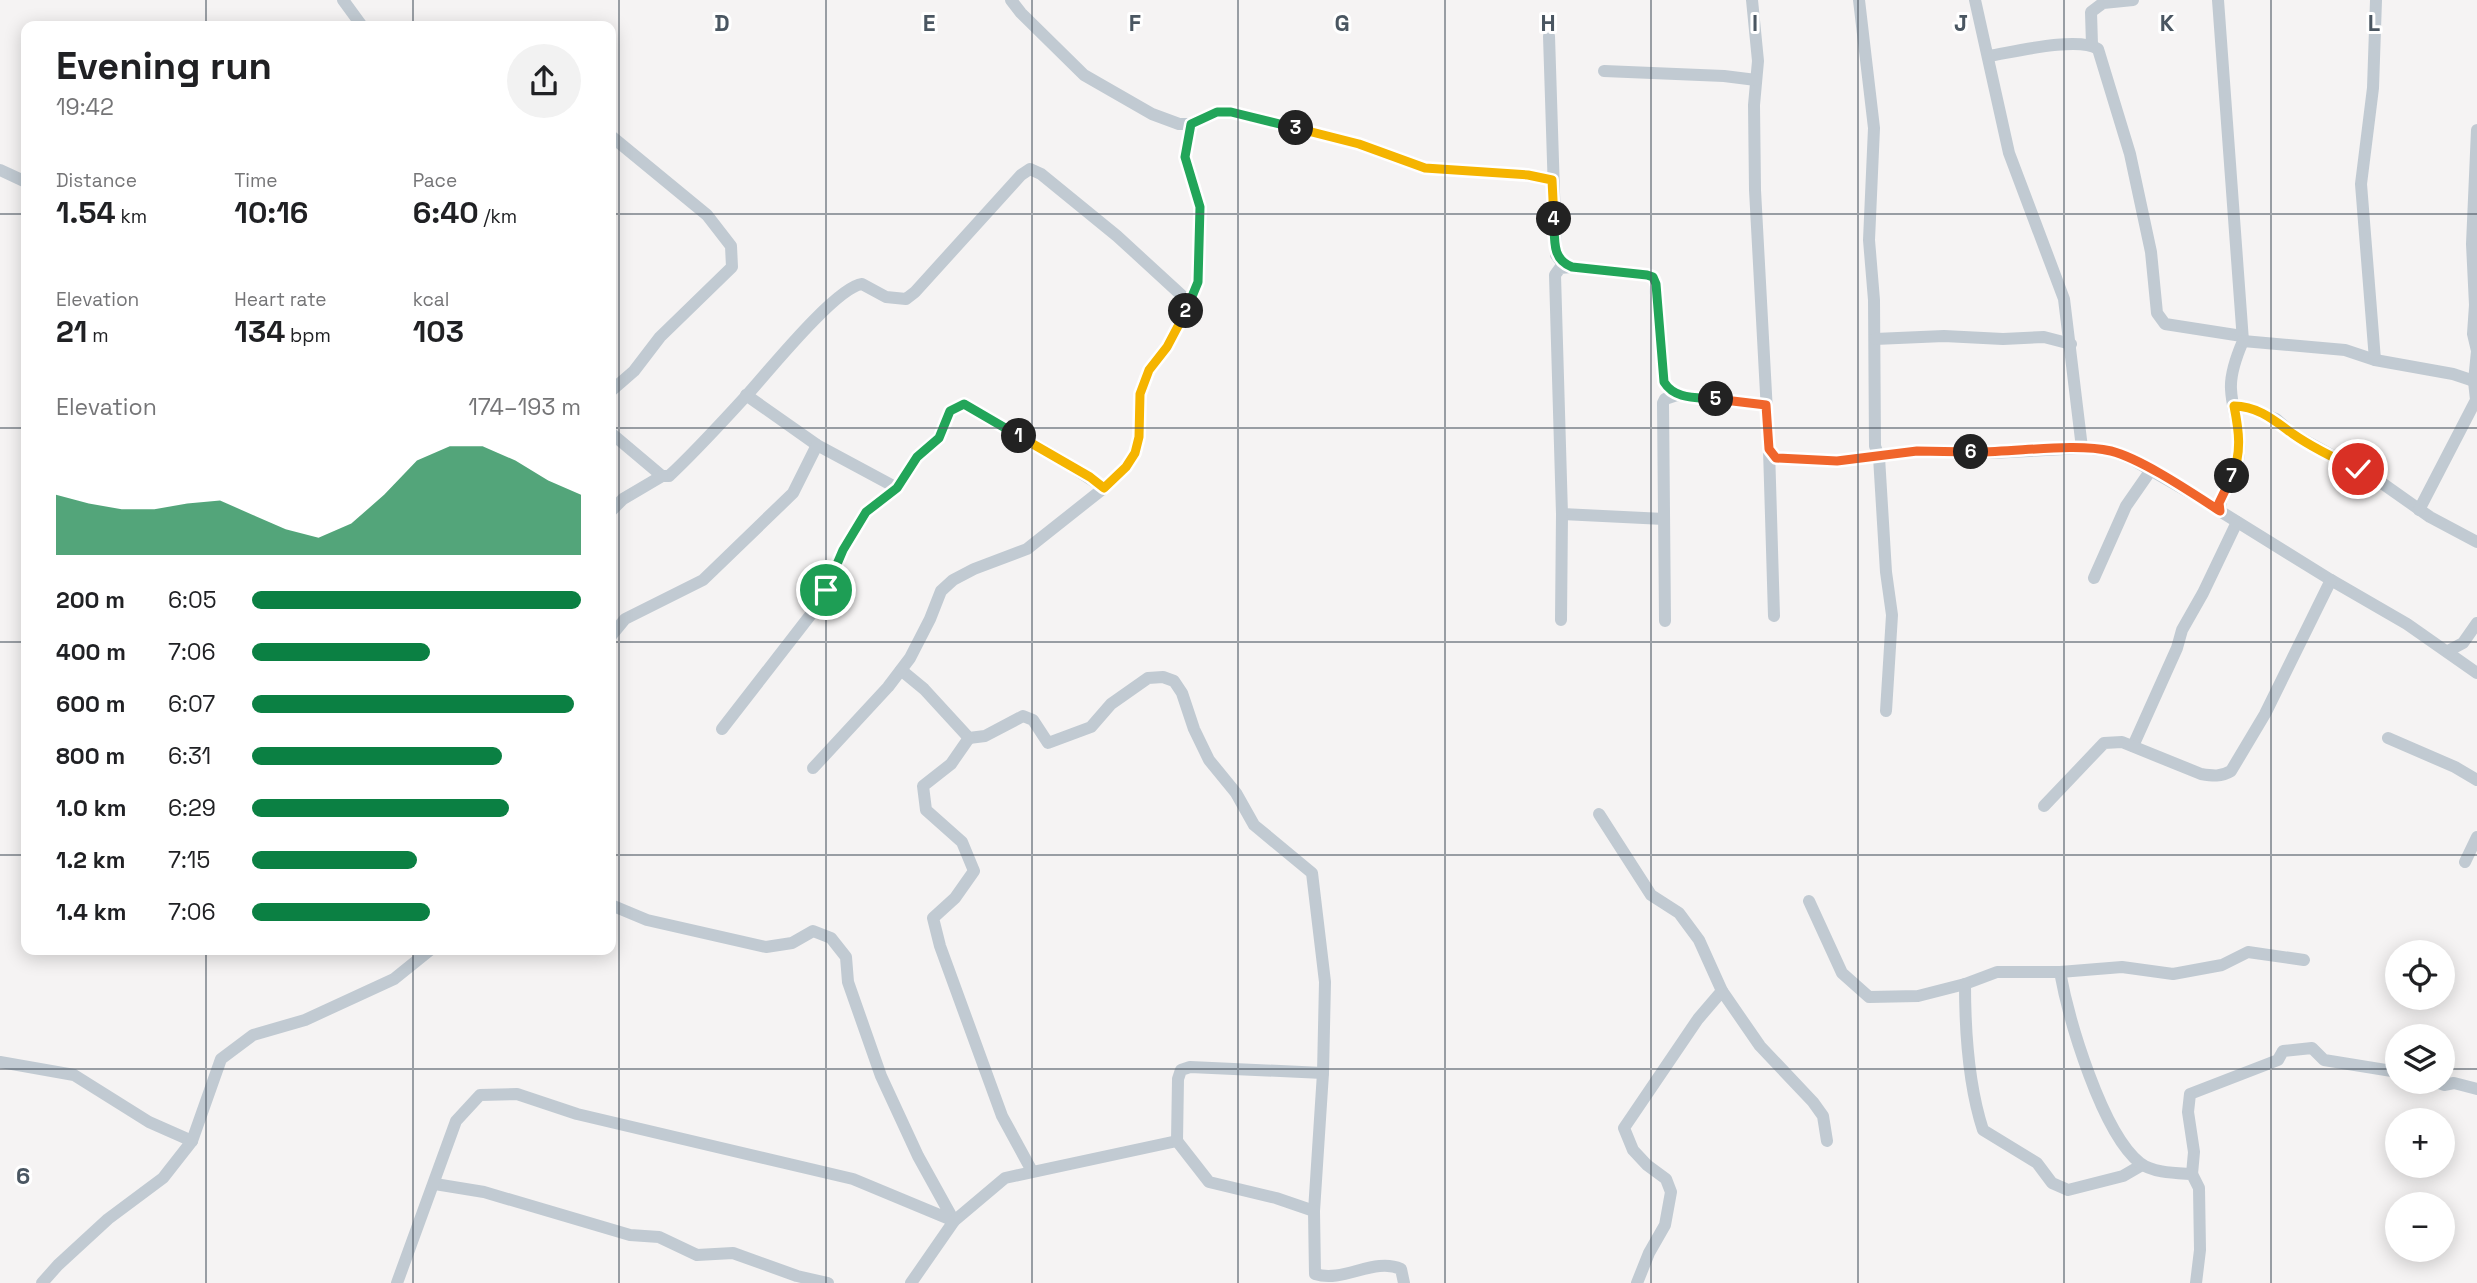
<!DOCTYPE html>
<meta charset="utf-8">
<style>
:root{--surface:#fff;--page:#f2f2f2;--text:#202124;--muted:#757577;--accent:#0b8043}
body{margin:0;font-family:"Space Grotesk",sans-serif;background:var(--page);color:var(--text);height:100vh;display:flex;flex-direction:column;font-size:26px;white-space:nowrap}
*{box-sizing:border-box;margin:0}
p{font-size:23px;color:var(--muted)}
.icon{flex:none;width:38px;height:38px;fill:none;stroke:currentColor;stroke-width:2;stroke-linecap:round;stroke-linejoin:round}
.map{position:relative;flex:1;overflow:hidden}
.sheet{position:absolute;left:21px;top:21px;width:595px;height:934px;display:flex;flex-direction:column;background:var(--surface);border-radius:14px;box-shadow:0 4px 18px #0003}
.sheet>*{flex:none}
.controls{position:absolute;left:2385px;top:940px;display:grid;gap:14px}
.controls a{display:grid;place-items:center;width:70px;height:70px;border-radius:50%;background:var(--surface);box-shadow:0 4px 18px #0003;font-size:35px}
.pin{position:absolute;display:grid;place-items:center;width:60px;height:60px;color:#fff;margin:-30px;border:4px solid #fff;border-radius:50%;box-shadow:0 2px 7px #0007}
.km{position:absolute;width:35px;height:35px;margin:-18px;border-radius:50%;background:#222;color:#fff;font-size:19px;line-height:35px;text-align:center}
.round{display:grid;place-items:center;flex:none;width:74px;height:74px;border-radius:37px;background:var(--page)}
.headline{display:flex;align-items:center;justify-content:space-between;height:119px;padding:0 35px}
h1{font-size:38px;font-weight:700;line-height:52px}
.stats{display:grid;grid-template-columns:repeat(3,1fr);gap:10px;height:119px;padding:7px 35px}
.stats div{display:grid;align-content:center}
.stats b{font-size:30px;font-weight:700}
.stats small{font-size:19px;font-weight:400}
.stats p{font-size:19px}
.chart{height:196px;padding:14px 35px}
.chart p{display:flex;justify-content:space-between}
.chart svg{width:100%;height:126px;margin-top:7px;fill:var(--accent);opacity:.7}
ul{padding:0 35px;list-style:none;font-size:23px}
li{display:grid;grid-template-columns:112px 84px 1fr;align-items:center;height:52px}
li i{height:18px;border-radius:9px;background:var(--accent)}
.map>svg:first-child{display:block}
.lines{fill:none;stroke-linecap:round;stroke-linejoin:round}
.minor{stroke:#c1cad2;stroke-width:12}
.split-1-casing{stroke:#fff;stroke-width:14}
.split-2-casing{stroke:#fff;stroke-width:14}
.split-3-casing{stroke:#fff;stroke-width:14}
.split-4-casing{stroke:#fff;stroke-width:14}
.split-5-casing{stroke:#fff;stroke-width:14}
.split-6-casing{stroke:#fff;stroke-width:14}
.split-7-casing{stroke:#fff;stroke-width:14}
.split-8-casing{stroke:#fff;stroke-width:14}
.split-1{stroke:#22a559;stroke-width:9}
.split-2{stroke:#f5b400;stroke-width:9}
.split-3{stroke:#22a559;stroke-width:9}
.split-4{stroke:#f5b400;stroke-width:9}
.split-5{stroke:#22a559;stroke-width:9}
.split-6{stroke:#f0652b;stroke-width:9}
.split-7{stroke:#f0652b;stroke-width:9}
.split-8{stroke:#f5b400;stroke-width:9}
.grid{fill:none;stroke:#4a5661;stroke-width:2;stroke-opacity:0.55}
.grid-label{font-size:23px;text-anchor:middle;font-weight:bold;fill:#4a5661;stroke:#fff;stroke-width:6;stroke-linejoin:round;paint-order:stroke}
</style>
<div class="map">
<svg width="2477" height="1283" viewBox="0 0 2477 1283">
<rect width="100%" height="100%" fill="#f5f3f3"/>
<g class="lines">
<g class="minor">
<polyline points="343,0 362,26"/>
<polyline points="1011,0 1021,13 1084,75 1152,114 1179,124 1191,124 1217,112 1231,112 1359,144 1425,168 1528,175 1552,180"/>
<polyline points="1752,0 1758,61 1754,105 1755,190 1769,449 1776,458 1837,461 1917,451 1992,453 2082,448 2112,451 2133,460 2194,495 2331,580 2407,624 2477,673"/>
<polyline points="1859,0 1874,128 1869,240 1874,300 1875,446 1879,457 1886,572 1892,615 1886,711"/>
<polyline points="1975,0 2009,153 2064,299 2082,448"/>
<path d="M2218,0L2243,341C2237,355 2230,373 2231,389C2232,413 2243,435 2238,460C2234,477 2219,493 2220,511"/>
<polyline points="1549,36 1556,255 1562,263 1572,267 1647,275 1653,277 1655,284 1664,382 1668,388 1677,395"/>
<polyline points="2092,45 2091,12 2103,3 2133,0"/>
<path d="M1989,56C2014,52 2078,36 2098,49L2130,154L2151,252L2157,313L2165,324L2242,336"/>
<polyline points="1604,71 1724,76 1756,80"/>
<polyline points="611,136 707,215 731,246 732,267 660,337 634,371 611,391"/>
<polyline points="0,170 26,182"/>
<polyline points="1875,339 1944,336 2003,339 2044,337 2071,344"/>
<polyline points="2243,341 2345,350 2375,360 2453,374 2474,381"/>
<polyline points="2375,360 2361,184 2373,88 2376,0"/>
<polyline points="746,395 817,445 897,488"/>
<polyline points="2234,406 2243,406 2276,419 2293,434 2379,481 2430,517 2477,542"/>
<path d="M611,433L662,476H669C696,451 722,422 747,395C767,373 836,287 862,284L886,297L906,299L915,292L1021,175L1030,169L1041,174L1117,236L1190,303"/>
<polyline points="1769,449 1774,616"/>
<polyline points="2419,510 2476,400 2474,381 2477,351 2473,334 2475,305 2472,244 2477,130"/>
<polyline points="611,511 623,499 662,476"/>
<polyline points="1562,514 1664,519"/>
<polyline points="2094,578 2126,506 2151,470"/>
<polyline points="1561,620 1562,514 1555,275 1560,268 1571,267"/>
<polyline points="1665,621 1663,403 1665,399 1677,395 1766,405"/>
<polyline points="611,636 625,619 703,580 793,493 817,445"/>
<polyline points="2448,651 2463,643 2477,623"/>
<polyline points="901,670 924,689 969,738 985,736 1023,716 1033,720 1048,743 1091,727 1111,704 1148,678 1163,677 1174,681 1182,693 1194,729 1209,760 1236,793 1254,825 1312,873 1325,982 1323,1073 1314,1211"/>
<polyline points="722,729 812,613 826,590 843,550 866,512 897,488 917,457 938,438 950,411 964,404 1055,456 1104,488"/>
<polyline points="969,738 951,764 923,786 926,810 962,842 974,871 955,898 933,918 940,946 1002,1116 1032,1171"/>
<polyline points="2388,738 2455,767 2477,780"/>
<polyline points="2133,746 2177,648 2182,630 2203,593 2237,522"/>
<polyline points="813,768 888,687 910,658 930,619 941,591 953,580 974,569 1027,549 1104,488 1126,467 1135,453 1139,437 1140,394 1149,370 1167,347 1190,303 1198,282 1200,207 1185,157 1191,124"/>
<path d="M2044,806L2104,743L2122,742L2201,774C2213,776 2221,777 2231,771L2265,714L2331,580"/>
<polyline points="1599,814 1651,895 1679,913 1699,940 1722,991"/>
<polyline points="2465,862 2477,837"/>
<polyline points="1809,901 1842,973 1869,997 1918,996 1965,984 1997,972 2060,972"/>
<path d="M1965,984C1965,1032 1968,1084 1983,1130L2037,1163L2052,1183L2068,1190L2123,1176L2142,1165"/>
<polyline points="0,1062 74,1075 149,1122 192,1141"/>
<polyline points="2436,1082 2444,1085 2454,1083 2477,1089"/>
<polyline points="1177,1141 1178,1079 1181,1070 1190,1067 1323,1073"/>
<polyline points="2192,1174 2194,1152 2188,1112 2190,1094 2278,1060 2283,1051 2312,1048 2324,1060 2398,1072"/>
<polyline points="435,1184 484,1192 630,1235 659,1237 697,1255 733,1253 797,1276 828,1283"/>
<polyline points="42,1283 58,1265 108,1219 163,1178 192,1141 221,1059 253,1035 305,1020 394,979 430,950"/>
<polyline points="397,1283 456,1121 480,1095 517,1094 577,1114 853,1179 954,1221 918,1156 881,1076 848,982 846,957 831,938 813,931 792,943 766,947 647,920 611,905"/>
<path d="M911,1283L954,1221L1005,1178L1177,1141L1209,1182L1276,1198L1314,1211L1315,1274C1344,1283 1374,1257 1401,1269L1404,1283"/>
<polyline points="1637,1283 1649,1253 1665,1225 1671,1192 1666,1179 1647,1165 1633,1150 1624,1128 1698,1019 1722,991 1760,1046 1813,1102 1823,1116 1827,1141"/>
<path d="M2196,1283L2200,1250L2199,1188L2192,1174C2176,1173 2153,1173 2140,1163C2102,1133 2069,1021 2060,972L2122,967L2173,974L2222,965L2248,952L2304,960"/>
</g>
</g>
<g class="lines">
<g class="split-1-casing">
<polyline id="split-1" points="826,590 843,550 866,512 897,488 917,457 939,438 950,411 964,404 1019,436"/>
</g>
<g class="split-2-casing">
<polyline id="split-2" points="1019,436 1090,477 1104,488 1126,467 1135,453 1139,437 1140,394 1149,370 1167,347 1186,311"/>
</g>
<g class="split-3-casing">
<polyline id="split-3" points="1186,311 1198,282 1200,207 1185,157 1191,124 1217,112 1231,112 1296,128"/>
</g>
<g class="split-4-casing">
<polyline id="split-4" points="1296,128 1359,144 1425,168 1528,175 1552,180 1554,219"/>
</g>
<g class="split-5-casing">
<path id="split-5" d="M1554,219C1555,239 1551,259 1572,267L1647,275L1653,277L1656,284L1664,382C1675,400 1697,397 1716,399"/>
</g>
<g class="split-6-casing">
<polyline id="split-6" points="1716,399 1766,405 1769,449 1776,458 1837,461 1917,451 1971,452"/>
</g>
<g class="split-7-casing">
<path id="split-7" d="M1971,452C2013,453 2073,442 2111,451C2142,459 2192,493 2220,511L2219,503L2232,476"/>
</g>
<g class="split-8-casing">
<path id="split-8" d="M2232,476C2242,452 2239,431 2234,406C2258,406 2275,421 2293,434C2313,448 2336,459 2358,469"/>
</g>
<use href="#split-1" class="split-1"/>
<use href="#split-2" class="split-2"/>
<use href="#split-3" class="split-3"/>
<use href="#split-4" class="split-4"/>
<use href="#split-5" class="split-5"/>
<use href="#split-6" class="split-6"/>
<use href="#split-7" class="split-7"/>
<use href="#split-8" class="split-8"/>
</g>
<path class="grid" d="M206,0V26M413,0V26M619,0V1283M826,0V1283M1032,0V1283M1238,0V1283M1445,0V1283M1651,0V1283M1858,0V1283M2064,0V1283M2271,0V1283M0,214H26M611,214H2477M0,428H26M611,428H2477M0,642H26M611,642H2477M0,855H26M611,855H2477M206,950V1283M413,950V1283M0,1069H2398M2443,1069H2477"/>
<g class="grid-label">
<text x="722" y="31">D</text>
<text x="929" y="31">E</text>
<text x="1135" y="31">F</text>
<text x="1342" y="31">G</text>
<text x="1548" y="31">H</text>
<text x="1755" y="31">I</text>
<text x="1961" y="31">J</text>
<text x="2167" y="31">K</text>
<text x="2374" y="31">L</text>
<text x="23" y="1184">6</text>
</g>
</svg>
<div class="controls">
<a><svg class="icon" aria-label="locate" viewBox="0 0 24 24"><circle cx="12" cy="12" r="6"/><path d="M12 2v4M12 18v4M2 12h4M18 12h4"/></svg></a>
<a><svg class="icon" aria-label="layers" viewBox="0 0 24 24"><path d="M12 4l9 5-9 5-9-5zM3 14l9 5 9-5"/></svg></a>
<a>+</a>
<a>−</a>
</div>
<div class="pin" style="left:826px;top:590px;background:#1e9e55"><svg class="icon" aria-label="arrive" viewBox="0 0 24 24"><path d="M6 21V4h12l-3 4 3 4H6"/></svg></div>
<div class="pin" style="left:2358px;top:469px;background:#d93025"><svg class="icon" aria-label="check" viewBox="0 0 24 24"><path d="M5 12l5 5 9-10"/></svg></div>
<b class="km" style="left:1019px;top:436px">1</b>
<b class="km" style="left:1186px;top:311px">2</b>
<b class="km" style="left:1296px;top:128px">3</b>
<b class="km" style="left:1554px;top:219px">4</b>
<b class="km" style="left:1716px;top:399px">5</b>
<b class="km" style="left:1971px;top:452px">6</b>
<b class="km" style="left:2232px;top:476px">7</b>
<section class="sheet">
<div class="headline"><div><h1>Evening run</h1><p>19:42</p></div><a class="round"><svg class="icon" aria-label="share" viewBox="0 0 24 24"><path d="M12 15V3M7 8l5-5 5 5M5 13v7h14v-7"/></svg></a></div>
<div class="stats">
<div><p>Distance</p><b>1.54<small> km</small></b></div>
<div><p>Time</p><b>10:16</b></div>
<div><p>Pace</p><b>6:40<small> /km</small></b></div>
</div>
<div class="stats">
<div><p>Elevation</p><b>21<small> m</small></b></div>
<div><p>Heart rate</p><b>134<small> bpm</small></b></div>
<div><p>kcal</p><b>103</b></div>
</div>
<div class="chart"><p><span>Elevation</span>174–193 m</p>
<svg viewBox="0 0 160 44" preserveAspectRatio="none"><path d="M0 44V23L10 26L20 28L30 28L40 26L50 25L60 30L70 35L80 38L90 33L100 23L110 11L120 6L130 6L140 11L150 18L160 23V44z"/></svg>
</div>
<ul>
<li><b>200 m</b>6:05<i style="width:100%"></i></li>
<li><b>400 m</b>7:06<i style="width:54%"></i></li>
<li><b>600 m</b>6:07<i style="width:98%"></i></li>
<li><b>800 m</b>6:31<i style="width:76%"></i></li>
<li><b>1.0 km</b>6:29<i style="width:78%"></i></li>
<li><b>1.2 km</b>7:15<i style="width:50%"></i></li>
<li><b>1.4 km</b>7:06<i style="width:54%"></i></li>
</ul>
</section>
</div>
